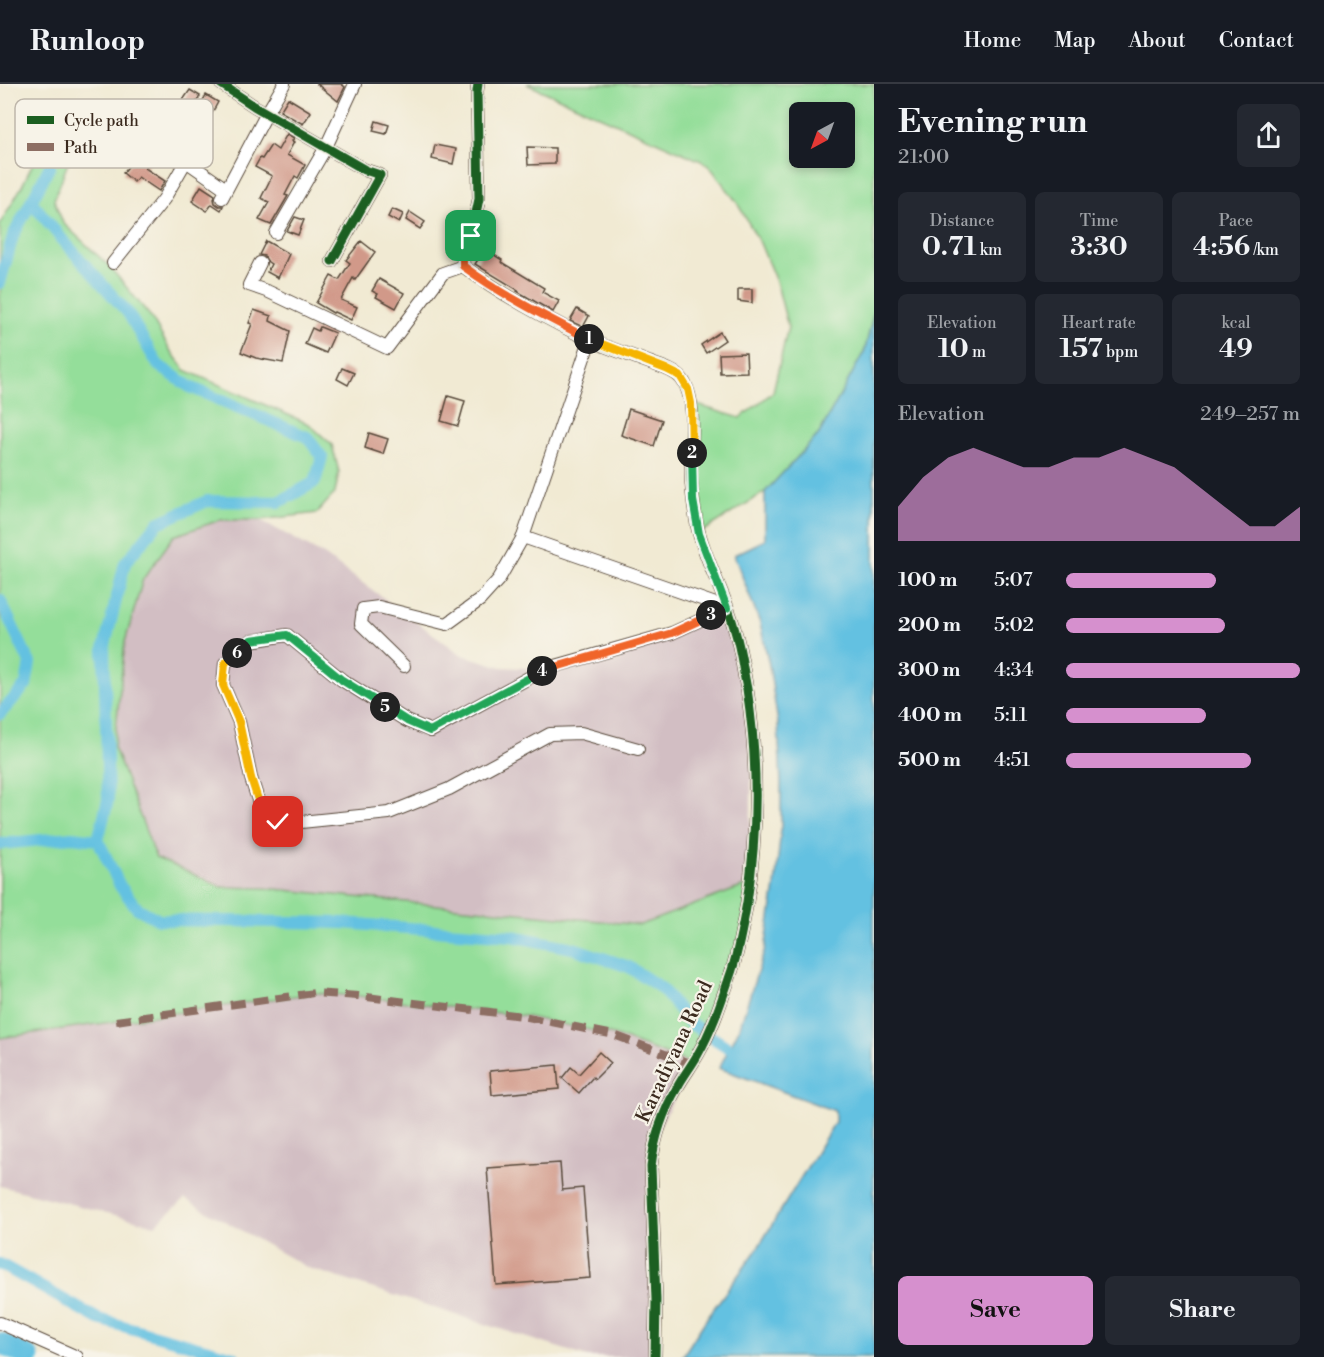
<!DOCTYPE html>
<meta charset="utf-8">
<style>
:root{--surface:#171b24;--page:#242831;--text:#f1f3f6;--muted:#9ea1a6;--line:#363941;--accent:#d690ce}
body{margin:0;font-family:"Libre Bodoni",serif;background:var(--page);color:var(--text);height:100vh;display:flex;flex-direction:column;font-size:22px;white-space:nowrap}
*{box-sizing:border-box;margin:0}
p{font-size:20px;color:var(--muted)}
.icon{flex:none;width:33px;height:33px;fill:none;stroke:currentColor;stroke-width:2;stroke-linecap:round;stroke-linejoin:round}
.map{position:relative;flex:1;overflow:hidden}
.details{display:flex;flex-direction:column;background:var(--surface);width:450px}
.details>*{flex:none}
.needle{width:39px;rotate:221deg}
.controls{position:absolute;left:789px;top:18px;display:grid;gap:12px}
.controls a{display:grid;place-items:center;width:66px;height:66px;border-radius:9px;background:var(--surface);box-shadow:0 3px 9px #0003;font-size:30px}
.pin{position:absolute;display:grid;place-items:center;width:51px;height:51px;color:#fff;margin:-26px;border-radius:12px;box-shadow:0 3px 9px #0006}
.km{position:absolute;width:30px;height:30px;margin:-15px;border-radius:50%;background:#222;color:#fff;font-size:16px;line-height:30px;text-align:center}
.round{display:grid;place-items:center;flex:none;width:63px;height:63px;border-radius:9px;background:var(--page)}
.head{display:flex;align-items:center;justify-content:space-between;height:102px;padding:0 24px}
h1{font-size:33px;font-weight:700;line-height:45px}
.figures{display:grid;grid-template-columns:repeat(3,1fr);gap:9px;height:102px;padding:6px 24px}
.figures div{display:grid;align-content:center;border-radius:9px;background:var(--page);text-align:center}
.figures b{font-size:26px;font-weight:700}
.figures small{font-size:16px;font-weight:400}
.figures p{font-size:16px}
.chart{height:168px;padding:12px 24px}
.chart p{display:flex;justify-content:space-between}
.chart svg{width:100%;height:108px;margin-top:6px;fill:var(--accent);opacity:.7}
.primary-button{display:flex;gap:12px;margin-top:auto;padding:12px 24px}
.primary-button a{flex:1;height:69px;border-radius:9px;background:var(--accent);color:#111;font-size:24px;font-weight:700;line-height:69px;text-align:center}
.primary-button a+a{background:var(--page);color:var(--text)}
ul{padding:0 24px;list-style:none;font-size:20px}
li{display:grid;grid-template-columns:96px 72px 1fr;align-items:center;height:45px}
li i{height:15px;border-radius:8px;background:var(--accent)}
header{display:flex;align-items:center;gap:36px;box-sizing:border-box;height:84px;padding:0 30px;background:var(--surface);border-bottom:2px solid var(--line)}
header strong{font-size:28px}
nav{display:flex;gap:33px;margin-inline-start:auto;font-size:21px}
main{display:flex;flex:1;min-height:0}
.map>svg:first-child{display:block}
.industrial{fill:#d2bec3}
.green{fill:#94de9a;stroke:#68845c;stroke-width:1.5;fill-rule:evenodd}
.water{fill:#63c1e1;stroke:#4f7680;stroke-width:1.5}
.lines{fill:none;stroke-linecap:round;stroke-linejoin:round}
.canal{stroke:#63c1e1;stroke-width:12}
.river{stroke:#63c1e1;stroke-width:21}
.building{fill:#d19989}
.minor-casing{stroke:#564739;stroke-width:14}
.minor{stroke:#fff;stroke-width:12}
.quiet{stroke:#8d6e63;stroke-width:8;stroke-dasharray:15 8;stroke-linecap:butt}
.cycleway-casing{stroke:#f7f3e8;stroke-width:13}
.cycleway{stroke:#1b5e20;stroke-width:9}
.split-1-casing{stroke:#fff;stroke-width:12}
.split-2-casing{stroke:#fff;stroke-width:12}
.split-3-casing{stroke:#fff;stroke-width:12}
.split-4-casing{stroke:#fff;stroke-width:12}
.split-5-casing{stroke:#fff;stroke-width:12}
.split-6-casing{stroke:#fff;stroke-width:12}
.split-7-casing{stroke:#fff;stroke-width:12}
.split-1{stroke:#f0652b;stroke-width:8}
.split-2{stroke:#f5b400;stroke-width:8}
.split-3{stroke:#22a559;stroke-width:8}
.split-4{stroke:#f0652b;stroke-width:8}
.split-5{stroke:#22a559;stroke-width:8}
.split-6{stroke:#22a559;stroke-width:8}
.split-7{stroke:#f5b400;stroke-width:8}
.labels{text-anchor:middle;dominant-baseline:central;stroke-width:4.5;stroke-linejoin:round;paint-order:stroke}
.street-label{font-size:20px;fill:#3b2a1e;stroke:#f7f3e8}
.key{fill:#f7f3e8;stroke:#bfb7ab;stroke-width:1.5}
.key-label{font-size:16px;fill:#3b2a1e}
</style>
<header>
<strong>Runloop</strong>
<nav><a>Home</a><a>Map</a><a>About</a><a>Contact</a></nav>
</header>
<main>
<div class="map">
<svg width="874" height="1273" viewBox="0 0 874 1273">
<rect width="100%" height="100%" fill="#f7f3e8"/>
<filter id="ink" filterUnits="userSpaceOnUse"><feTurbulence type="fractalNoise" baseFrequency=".0167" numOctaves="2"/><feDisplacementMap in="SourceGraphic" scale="12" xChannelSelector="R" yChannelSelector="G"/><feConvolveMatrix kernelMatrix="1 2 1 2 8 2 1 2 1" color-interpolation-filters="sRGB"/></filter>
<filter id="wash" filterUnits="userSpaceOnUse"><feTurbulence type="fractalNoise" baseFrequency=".008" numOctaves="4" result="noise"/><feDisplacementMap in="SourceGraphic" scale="24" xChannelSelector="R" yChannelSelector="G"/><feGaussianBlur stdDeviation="1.35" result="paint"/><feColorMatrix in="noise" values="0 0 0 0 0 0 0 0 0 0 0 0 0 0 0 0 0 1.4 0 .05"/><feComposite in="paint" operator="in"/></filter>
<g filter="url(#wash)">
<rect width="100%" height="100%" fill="#f1ead3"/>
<g class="industrial">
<polygon points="220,436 260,436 324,471 462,571 502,583 545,585 672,549 727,524 752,641 750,800 640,841 264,804 222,803 156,774 114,663 125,558 143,495 173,452"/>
<polygon points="314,909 358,912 523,932 614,951 692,980 656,1050 655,1273 588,1273 308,1184 185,1115 155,1141 0,1102 0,954"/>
</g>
<g class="green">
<path d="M527,0H874V228L865,266L819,350L765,408L699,450L691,319L740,334L773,308L788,243L777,200L760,159L736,117L708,80ZM800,28H844V74H800Z"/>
<polygon points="44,56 72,68 54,116 63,139 109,182 151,233 170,266 185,286 309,340 332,361 339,388 335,409 317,429 260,436 220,436 174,452 143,495 125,558 114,663 156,774 222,803 264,804 640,841 750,800 740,859 692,980 614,951 523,932 358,912 315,909 0,954 0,140 22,102"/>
</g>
<polygon class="water" points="874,228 874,1273 682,1273 709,1231 756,1167 835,1038 835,1027 719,984 739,945 765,865 775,803 781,745 781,699 778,639 769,581 760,539 734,471 765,456 765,408 819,350 865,266"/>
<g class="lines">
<g class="canal">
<polyline points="31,117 60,153 128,229 158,281 190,303 307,353 322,373 315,398 279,418 207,417 158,439 125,479 104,565 108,716 98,756"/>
<polyline points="0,199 13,152 50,82"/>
<polyline points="0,516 30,579 26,601 0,630"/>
<polyline points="0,760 72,753 98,756 120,802 137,824 159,836 343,839 512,852 573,864 629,883 661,904 691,940 729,964"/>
<polyline points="0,1180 98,1235 234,1273"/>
</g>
<polyline class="river" points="0,1259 29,1273"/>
</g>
<g id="blocks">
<g class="building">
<polygon points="317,0 341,0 345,3 338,17"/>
<polygon points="190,6 200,12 192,26 181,19"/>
<polygon points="206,11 218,18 212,29 200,22"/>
<polygon points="288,14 311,28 303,40 280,27"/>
<polygon points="376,37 389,41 386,50 373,47"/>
<polygon points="287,50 294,54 292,57 294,58 287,71 305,81 298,94 295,92 285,111 288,112 271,141 259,136 269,118 261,114 272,92 255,83 260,74 262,75 271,61 278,66"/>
<polygon points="435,61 456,65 453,80 432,75"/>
<polygon points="527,63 555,64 555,80 528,81"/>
<polygon points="141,66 152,75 145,84 165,97 159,107 138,93 134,98 123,89"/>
<polygon points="201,102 215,111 214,115 215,119 219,122 223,122 221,126 212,120 207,127 192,117"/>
<polygon points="392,125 403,130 399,139 388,133"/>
<polygon points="410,128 425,138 420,145 406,136"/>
<polygon points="459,131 467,133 463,149 456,148"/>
<polygon points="295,133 304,136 298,151 287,147"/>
<polygon points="266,157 289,170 278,194 267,188 271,180 268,178 264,172 259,171"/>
<polygon points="361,157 375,168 355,196 353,194 341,216 357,223 351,236 334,228 333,229 316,219 331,192 339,196 350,179 346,176"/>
<polygon points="485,165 502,176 501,178 544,204 542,208 559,217 553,228 517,207 518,206 475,180"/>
<polygon points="379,195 404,209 396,224 376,213 378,210 372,207"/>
<polygon points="738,205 752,205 752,219 738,217"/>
<polygon points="577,225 589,232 583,243 570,237"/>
<polygon points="254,226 271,232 270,237 290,247 283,279 256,274 241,268 252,240 249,239"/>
<polygon points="320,243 335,249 326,269 305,260 312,244 318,247"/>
<polygon points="720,248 725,256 706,269 701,261"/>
<polygon points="746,269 747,288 720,289 719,270"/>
<polygon points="342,284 354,289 348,301 337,295"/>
<polygon points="448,312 465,317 458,342 441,337"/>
<polygon points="629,325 662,336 654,362 621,351"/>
<polygon points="369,349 388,355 383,370 365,364"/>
<polygon points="599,968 611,979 595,995 593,993 579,1009 562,994 571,983 579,990"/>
<polygon points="557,981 559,1005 492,1011 490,987"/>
<polygon points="560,1079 562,1106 583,1104 590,1194 496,1201 487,1084"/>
</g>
</g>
</g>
<g filter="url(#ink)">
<use href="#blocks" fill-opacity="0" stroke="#564739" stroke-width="1.5"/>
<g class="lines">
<g class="minor-casing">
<g id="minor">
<polyline points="221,0 254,22 365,86 380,91 332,177"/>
<path d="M478,0L477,7L479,115L471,152L463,171V182C501,210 545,234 588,255C607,264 628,270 648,278C658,282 673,285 681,294C698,314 691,362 691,388C691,406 694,423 697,441C705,478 726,511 735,547C741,566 743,586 747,605C758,676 758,747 747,818C743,841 739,864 732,886C722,915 713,944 698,970C692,981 684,991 678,1002C663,1027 654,1054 651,1083L656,1216L655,1273"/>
<polyline points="222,114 267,29 284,0"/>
<polyline points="276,149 326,63 355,0"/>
<polyline points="113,179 164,115 186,77 226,105"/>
<polyline points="260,179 249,201 269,208 387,264 443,189 463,182"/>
<polyline points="523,453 727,524 672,549 545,585 431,647 407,637 342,596 287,551 251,557 225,579 223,601 239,638 251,694 260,722 278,738 301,738 389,729 449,705 550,650 581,649 638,665"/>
<polyline points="404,582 361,540 363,525 379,523 447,540 480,516 499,495 523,453 590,256"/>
<polyline points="0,1239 77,1273"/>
</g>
</g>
<use href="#minor" class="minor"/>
<polyline class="quiet" points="116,937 314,909 358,912 523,932 614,951 692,980"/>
<g class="cycleway-casing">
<g id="cycleway">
<polyline points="221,0 254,22 365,86 380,91 332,177"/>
<path d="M478,0L477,7L479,115L471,152L463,171V182C501,210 545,234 588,255C607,264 628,270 648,278C658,282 673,285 681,294C698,314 691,362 691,388C691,406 694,423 697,441C705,478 726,511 735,547C741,566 743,586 747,605C758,676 758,747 747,818C743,841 739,864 732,886C722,915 713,944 698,970C692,981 684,991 678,1002C663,1027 654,1054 651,1083L656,1216L655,1273"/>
</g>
</g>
<use href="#cycleway" class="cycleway"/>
</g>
</g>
<g class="lines" filter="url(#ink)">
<g class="split-1-casing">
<path id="split-1" d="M471,152L463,171V182C502,211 546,233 589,255"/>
</g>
<g class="split-2-casing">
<polyline id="split-2" points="589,255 666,285 680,292 688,305 691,319 692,369"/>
</g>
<g class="split-3-casing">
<polyline id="split-3" points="692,369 693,416 699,450 727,524 711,531"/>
</g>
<g class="split-4-casing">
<polyline id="split-4" points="542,587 672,549 711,531"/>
</g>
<g class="split-5-casing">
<polyline id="split-5" points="385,623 407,637 430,647 542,587"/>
</g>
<g class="split-6-casing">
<polyline id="split-6" points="237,569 251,556 287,551 342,596 385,623"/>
</g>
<g class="split-7-casing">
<polyline id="split-7" points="237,569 225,579 223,601 239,638 251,694 260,722 278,738"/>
</g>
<use href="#split-1" class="split-1"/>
<use href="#split-2" class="split-2"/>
<use href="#split-3" class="split-3"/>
<use href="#split-4" class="split-4"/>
<use href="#split-5" class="split-5"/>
<use href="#split-6" class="split-6"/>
<use href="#split-7" class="split-7"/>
</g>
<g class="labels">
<g class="street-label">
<text transform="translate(675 968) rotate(-65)">Karadiyana Road</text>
</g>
</g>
<rect x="15" y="15" width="198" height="69" rx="9" class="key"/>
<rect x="27" y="32" width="27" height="8" fill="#1b5e20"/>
<rect x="27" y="59" width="27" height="8" fill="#8d6e63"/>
<g class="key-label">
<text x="64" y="42">Cycle path</text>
<text x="64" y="69">Path</text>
</g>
</svg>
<div class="controls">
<a><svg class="needle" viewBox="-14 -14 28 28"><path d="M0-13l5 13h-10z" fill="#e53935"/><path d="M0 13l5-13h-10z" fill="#9ea1a6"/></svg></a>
</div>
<div class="pin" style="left:471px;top:152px;background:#1e9e55"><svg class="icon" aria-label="arrive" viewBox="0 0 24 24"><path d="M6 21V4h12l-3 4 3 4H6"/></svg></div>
<div class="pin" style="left:278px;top:738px;background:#d93025"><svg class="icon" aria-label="check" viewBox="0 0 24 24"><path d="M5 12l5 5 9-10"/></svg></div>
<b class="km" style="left:589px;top:255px">1</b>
<b class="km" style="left:692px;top:369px">2</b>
<b class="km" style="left:711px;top:531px">3</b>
<b class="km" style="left:542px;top:587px">4</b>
<b class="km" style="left:385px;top:623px">5</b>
<b class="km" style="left:237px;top:569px">6</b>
</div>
<section class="details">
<div class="head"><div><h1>Evening run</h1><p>21:00</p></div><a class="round"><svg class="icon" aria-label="share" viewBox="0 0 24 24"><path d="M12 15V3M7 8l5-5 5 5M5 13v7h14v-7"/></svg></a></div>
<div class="figures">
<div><p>Distance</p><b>0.71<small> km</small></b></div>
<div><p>Time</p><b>3:30</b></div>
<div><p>Pace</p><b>4:56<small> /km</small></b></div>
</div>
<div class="figures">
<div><p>Elevation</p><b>10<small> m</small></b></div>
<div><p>Heart rate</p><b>157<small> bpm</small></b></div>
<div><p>kcal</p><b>49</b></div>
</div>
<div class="chart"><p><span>Elevation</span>249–257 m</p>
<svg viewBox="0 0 160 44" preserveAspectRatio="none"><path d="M0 44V30L10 18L20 10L30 6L40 10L50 14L60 14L70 10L80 10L90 6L100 10L110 14L120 22L130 30L140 38L150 38L160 30V44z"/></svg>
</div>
<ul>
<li><b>100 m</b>5:07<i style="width:64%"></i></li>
<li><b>200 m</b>5:02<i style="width:68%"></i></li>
<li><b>300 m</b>4:34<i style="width:100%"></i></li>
<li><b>400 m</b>5:11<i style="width:60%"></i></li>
<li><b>500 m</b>4:51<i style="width:79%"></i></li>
</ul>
<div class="primary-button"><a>Save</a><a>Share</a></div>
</section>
</main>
